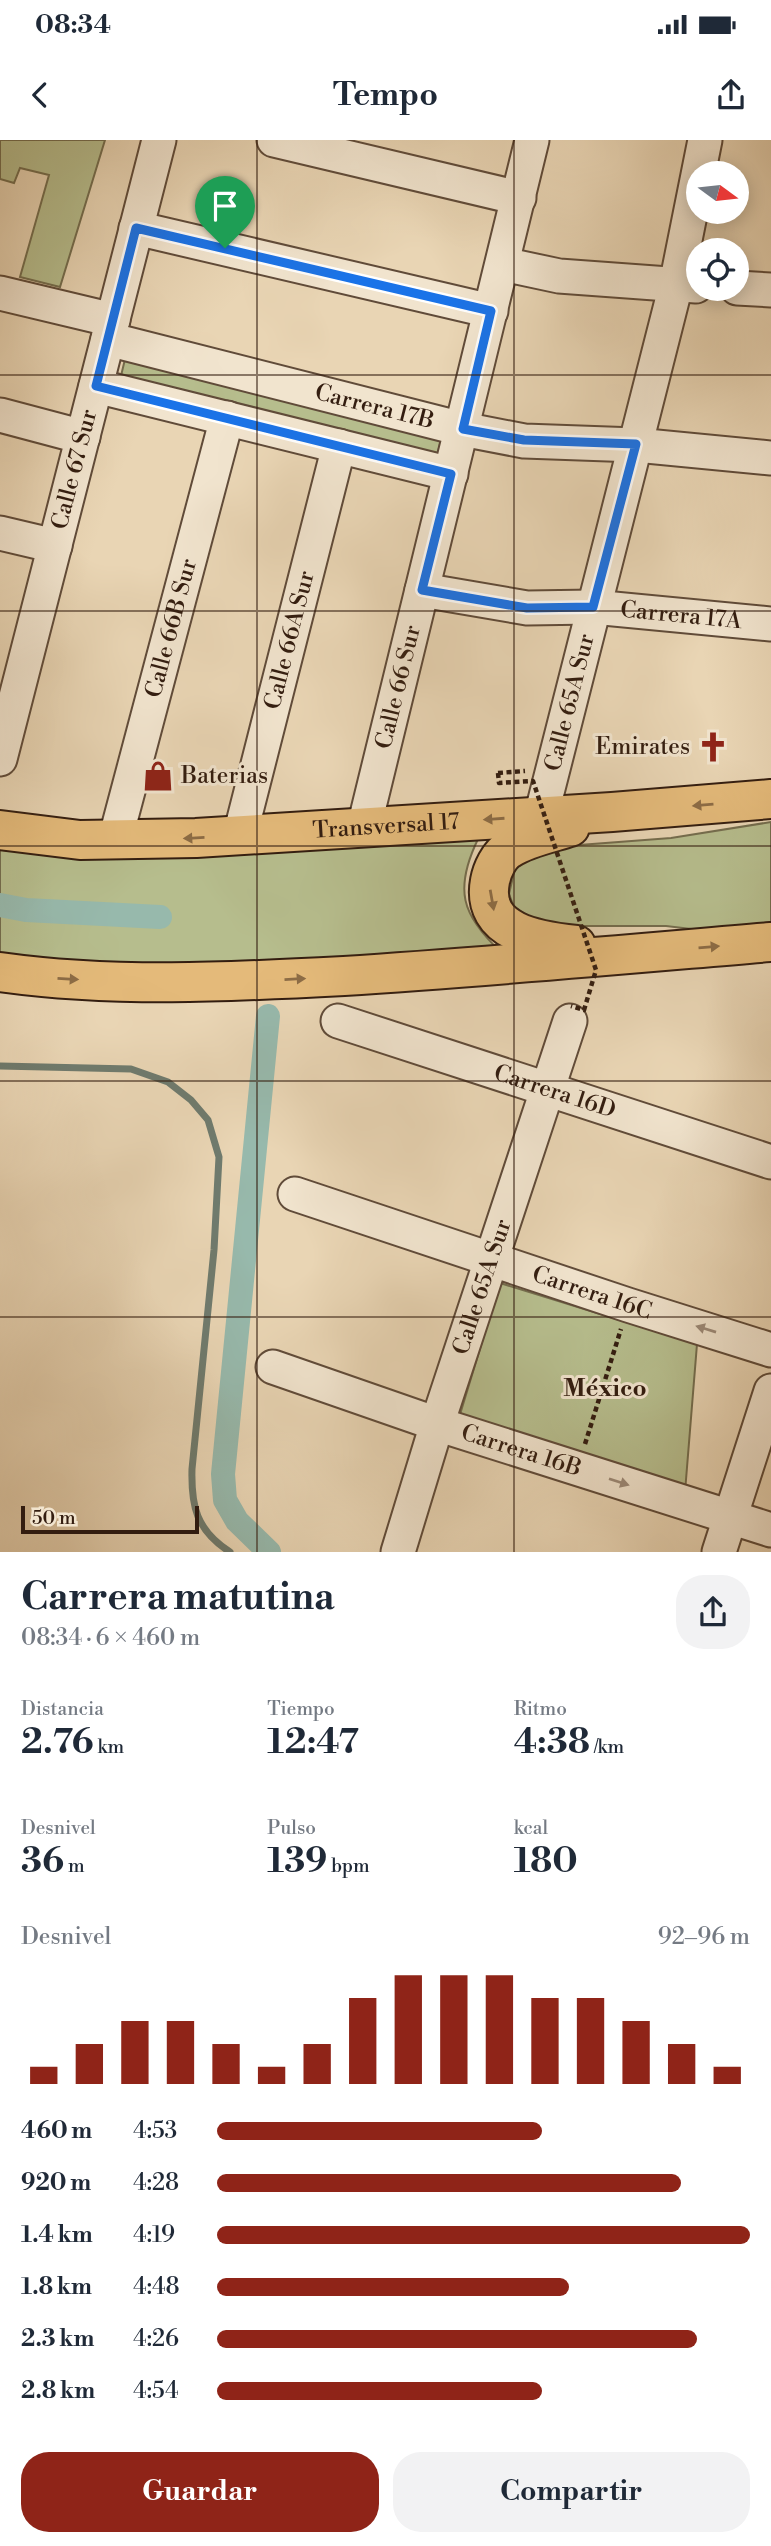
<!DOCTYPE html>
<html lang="es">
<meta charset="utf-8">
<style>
:root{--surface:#fff;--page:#f2f2f3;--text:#1f2937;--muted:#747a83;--accent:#8f2418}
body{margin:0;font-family:"Libre Bodoni",serif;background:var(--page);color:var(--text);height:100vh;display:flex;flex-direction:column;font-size:26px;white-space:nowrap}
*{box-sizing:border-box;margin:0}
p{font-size:23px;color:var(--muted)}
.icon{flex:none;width:38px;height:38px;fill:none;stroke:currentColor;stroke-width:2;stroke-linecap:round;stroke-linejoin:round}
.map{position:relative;height:1412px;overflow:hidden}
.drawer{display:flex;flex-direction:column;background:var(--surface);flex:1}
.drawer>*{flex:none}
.needle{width:46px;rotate:105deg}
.tools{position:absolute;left:686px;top:21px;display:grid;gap:14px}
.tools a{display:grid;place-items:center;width:63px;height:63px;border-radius:50%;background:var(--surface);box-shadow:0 4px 18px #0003;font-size:35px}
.scale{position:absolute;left:21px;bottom:18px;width:178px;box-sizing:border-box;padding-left:7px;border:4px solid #331d10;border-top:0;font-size:19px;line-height:24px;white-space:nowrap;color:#331d10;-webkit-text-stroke:5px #f1e4ce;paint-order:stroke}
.pin{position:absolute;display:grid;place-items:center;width:60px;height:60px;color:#fff;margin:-72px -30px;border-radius:50% 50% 50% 0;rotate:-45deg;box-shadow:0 0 7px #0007}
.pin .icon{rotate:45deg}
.round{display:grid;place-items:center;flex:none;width:74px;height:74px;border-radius:28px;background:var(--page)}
.summary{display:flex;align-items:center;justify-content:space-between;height:119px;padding:0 21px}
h1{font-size:38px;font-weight:700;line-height:52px}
.stats{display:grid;grid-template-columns:repeat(3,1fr);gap:10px;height:119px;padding:7px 21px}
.stats div{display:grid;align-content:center}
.stats b{font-size:35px;font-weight:700}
.stats small{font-size:19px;font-weight:400}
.stats p{font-size:19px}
.chart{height:196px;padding:14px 21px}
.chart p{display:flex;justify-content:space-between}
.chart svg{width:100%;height:126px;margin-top:7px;stroke:var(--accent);stroke-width:6}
.primary-button{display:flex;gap:14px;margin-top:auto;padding:14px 21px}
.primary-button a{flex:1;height:80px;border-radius:28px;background:var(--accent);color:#fff;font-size:28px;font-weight:700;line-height:80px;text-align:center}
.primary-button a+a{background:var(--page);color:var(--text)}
ul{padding:0 21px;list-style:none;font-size:23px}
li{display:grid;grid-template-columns:112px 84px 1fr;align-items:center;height:52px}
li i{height:18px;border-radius:9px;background:var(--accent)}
.status{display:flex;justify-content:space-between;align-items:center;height:49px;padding:0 35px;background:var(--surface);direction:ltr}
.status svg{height:19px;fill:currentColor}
header{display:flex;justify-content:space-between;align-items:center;height:91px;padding:0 21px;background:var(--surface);font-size:32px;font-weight:700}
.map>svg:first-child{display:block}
.green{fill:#b6bd8d;stroke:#746d4e;stroke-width:2}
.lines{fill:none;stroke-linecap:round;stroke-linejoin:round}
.stream{stroke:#6f7b6e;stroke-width:7}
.canal{stroke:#97b9ac;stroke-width:24}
.minor-casing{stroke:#604b39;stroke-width:37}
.highway-casing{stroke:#331d10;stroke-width:42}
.path{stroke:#331d10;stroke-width:4.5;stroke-dasharray:5 3.5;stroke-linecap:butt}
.minor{stroke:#f1e4ce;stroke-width:33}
.highway{stroke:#e4ba7a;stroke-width:38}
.path-bridge{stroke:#331d10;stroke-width:4.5;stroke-dasharray:5 3.5;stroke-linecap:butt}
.oneway{fill:#8c6c45}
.oneway2{fill:#9c8a78}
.route-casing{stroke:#fff;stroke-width:14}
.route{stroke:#1a73e8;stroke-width:9}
.grid{fill:none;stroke:#331d10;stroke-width:2;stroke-opacity:0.55}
.labels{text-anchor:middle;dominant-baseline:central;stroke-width:6;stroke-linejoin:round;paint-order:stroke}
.street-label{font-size:23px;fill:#331d10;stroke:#f1e4ce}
.poi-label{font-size:23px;fill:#331d10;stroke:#f1e4ce;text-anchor:end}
.neighbourhood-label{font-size:24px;font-weight:bold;fill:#331d10;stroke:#f1e4ce}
</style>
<div class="status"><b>08:34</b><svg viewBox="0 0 49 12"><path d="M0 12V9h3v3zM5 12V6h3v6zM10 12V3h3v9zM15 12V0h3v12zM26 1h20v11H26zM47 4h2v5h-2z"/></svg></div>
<header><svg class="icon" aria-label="back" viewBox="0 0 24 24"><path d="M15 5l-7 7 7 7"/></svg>Tempo<svg class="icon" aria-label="share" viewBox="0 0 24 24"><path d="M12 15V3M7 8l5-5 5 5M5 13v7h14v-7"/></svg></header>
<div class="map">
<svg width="771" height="1412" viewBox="0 0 771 1412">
<rect width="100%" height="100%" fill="#e9d5b4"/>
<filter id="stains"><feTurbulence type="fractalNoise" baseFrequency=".00286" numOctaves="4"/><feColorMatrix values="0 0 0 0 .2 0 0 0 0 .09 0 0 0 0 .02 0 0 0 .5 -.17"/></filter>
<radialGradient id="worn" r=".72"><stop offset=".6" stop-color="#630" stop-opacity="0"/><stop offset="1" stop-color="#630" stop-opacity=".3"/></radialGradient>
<g class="green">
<polygon points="0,0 105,0 60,147 20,137 49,35 20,28 14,43 0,39"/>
<polygon points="126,215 442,296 436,320 120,240"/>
<polygon points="771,682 771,789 717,792 666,786 557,786 538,782 514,767 509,754 515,728 523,716 566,706 671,698"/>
<path d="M478,699C454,749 461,775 501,812L169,828L0,816V708Z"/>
<polygon points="500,1143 697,1204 685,1352 458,1281"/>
</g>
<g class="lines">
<path class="stream" d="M0,926L131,929L168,942L191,960L208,980L219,1017L214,1110L192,1329C191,1366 196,1390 230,1412"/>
<g class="canal">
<polyline points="0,765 26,770 160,777"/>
<polyline points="268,876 223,1334 225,1360 237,1381 269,1412"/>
</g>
<g class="minor-casing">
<g id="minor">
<polyline points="274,0 519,58"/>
<polyline points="136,88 491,171"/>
<polyline points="503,124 559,136 696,146"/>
<polyline points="737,148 771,150"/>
<polyline points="0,153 113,180"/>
<path id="s1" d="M108,199L462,289L524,301L636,305L771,318"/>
<polyline points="96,246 451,334"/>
<polyline points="0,275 83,297"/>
<polyline points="0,393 55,406"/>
<path id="s2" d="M422,450L527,468L593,467L771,484"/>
<path id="s3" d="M0,619L159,0"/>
<path id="s4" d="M541,676L676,145L705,0"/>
<path id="s5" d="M364,687L532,0"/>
<path id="s6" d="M240,695L339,306"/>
<path id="s7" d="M115,700L227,278"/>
<path id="s8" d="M338,881L771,1022"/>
<path id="s9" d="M295,1054L628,1165L771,1210"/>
<path id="s10" d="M273,1227L437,1284L771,1390"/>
<path id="s11" d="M398,1412L437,1284L570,881"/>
<polyline points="719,1412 771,1251"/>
</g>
</g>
<g class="highway-casing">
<g id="highway">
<path d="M570,687C551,693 526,698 509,709C499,715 492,730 490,741C480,793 539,801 576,805"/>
<path id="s12" d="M0,690L80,700L196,698L612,672L771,659"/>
<path d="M0,832C114,848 229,842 344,836C486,827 629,814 771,802"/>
</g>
</g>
<g class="path">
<polyline points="498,633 525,631"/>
<polyline points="585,1304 621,1189"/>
</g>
<use href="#minor" class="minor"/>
<use href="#highway" class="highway"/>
<polyline class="path-bridge" points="498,633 499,643 533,641 596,830 584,870 571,866"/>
</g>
<defs><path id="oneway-solid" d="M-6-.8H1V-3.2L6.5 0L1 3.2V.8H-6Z" transform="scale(1.75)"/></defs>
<g class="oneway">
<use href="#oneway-solid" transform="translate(703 665) rotate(175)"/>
<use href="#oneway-solid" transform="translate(494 679) rotate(176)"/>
<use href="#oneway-solid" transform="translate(194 698) rotate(177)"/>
<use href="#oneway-solid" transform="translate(492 760) rotate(80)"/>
<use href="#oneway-solid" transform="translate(709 807) rotate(-5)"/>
<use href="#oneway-solid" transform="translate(68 839) rotate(3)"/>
<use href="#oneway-solid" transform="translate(295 839) rotate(-3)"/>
</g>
<g class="oneway2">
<use href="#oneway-solid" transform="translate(706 1189) rotate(-163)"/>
<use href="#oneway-solid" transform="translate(619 1342) rotate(18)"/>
</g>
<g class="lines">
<g class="route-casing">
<polygon id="route" points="136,88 491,171 463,289 524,300 636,304 593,467 527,468 422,450 451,334 96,246"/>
</g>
<use href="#route" class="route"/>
</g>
<path class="grid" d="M257,0V1412M514,0V1412M0,235H771M0,471H771M0,706H771M0,941H771M0,1177H771"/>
<defs>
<g id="church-bare" transform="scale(2.415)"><path d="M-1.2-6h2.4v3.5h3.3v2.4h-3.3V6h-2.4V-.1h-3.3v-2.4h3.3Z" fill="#8f2418" stroke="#f1e4ce" stroke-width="2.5" paint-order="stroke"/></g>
<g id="shop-bare" transform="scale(2.415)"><path d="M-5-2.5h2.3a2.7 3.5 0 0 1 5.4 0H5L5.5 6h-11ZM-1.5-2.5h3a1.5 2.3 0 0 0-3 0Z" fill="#8f2418" stroke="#f1e4ce" stroke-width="2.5" paint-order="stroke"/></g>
</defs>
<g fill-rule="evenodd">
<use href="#church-bare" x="713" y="607"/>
<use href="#shop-bare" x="158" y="636"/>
</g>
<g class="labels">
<g class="street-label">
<text stroke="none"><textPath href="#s1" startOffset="275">Carrera 17B</textPath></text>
<text stroke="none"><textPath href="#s3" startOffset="299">Calle 67 Sur</textPath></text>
<text stroke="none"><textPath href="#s2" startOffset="261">Carrera 17A</textPath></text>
<text stroke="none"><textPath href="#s7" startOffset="219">Calle 66B Sur</textPath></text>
<text stroke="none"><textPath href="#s6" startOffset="201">Calle 66A Sur</textPath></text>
<text stroke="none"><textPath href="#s5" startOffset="144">Calle 66 Sur</textPath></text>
<text stroke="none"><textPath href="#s4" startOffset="117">Calle 65A Sur</textPath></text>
<text stroke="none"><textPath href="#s12" startOffset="387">Transversal 17</textPath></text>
<text stroke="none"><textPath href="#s8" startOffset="228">Carrera 16D</textPath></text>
<text stroke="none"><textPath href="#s11" startOffset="278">Calle 65A Sur</textPath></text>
<text stroke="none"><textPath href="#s9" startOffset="313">Carrera 16C</textPath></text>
<text stroke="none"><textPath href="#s10" startOffset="262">Carrera 16B</textPath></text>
</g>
<g class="poi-label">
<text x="690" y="607">Emirates</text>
<text x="181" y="636" text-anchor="start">Baterias</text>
</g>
<g class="neighbourhood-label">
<text x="605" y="1249">México</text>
</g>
</g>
<rect width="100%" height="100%" filter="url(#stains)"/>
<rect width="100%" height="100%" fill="url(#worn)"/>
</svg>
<div class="tools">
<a><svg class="needle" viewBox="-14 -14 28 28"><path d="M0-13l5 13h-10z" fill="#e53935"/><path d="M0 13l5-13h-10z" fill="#747a83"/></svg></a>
<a><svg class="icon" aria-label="locate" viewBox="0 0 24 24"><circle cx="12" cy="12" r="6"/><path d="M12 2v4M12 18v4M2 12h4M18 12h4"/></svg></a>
</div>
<div class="scale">50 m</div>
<div class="pin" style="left:225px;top:108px;background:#1e9e55"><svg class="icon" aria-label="arrive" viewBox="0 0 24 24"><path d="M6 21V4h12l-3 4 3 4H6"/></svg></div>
</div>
<section class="drawer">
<div class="summary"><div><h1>Carrera matutina</h1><p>08:34 · 6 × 460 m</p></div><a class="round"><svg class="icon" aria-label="share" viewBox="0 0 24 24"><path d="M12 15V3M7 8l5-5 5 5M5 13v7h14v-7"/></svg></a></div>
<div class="stats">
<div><p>Distancia</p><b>2.76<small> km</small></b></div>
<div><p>Tiempo</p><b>12:47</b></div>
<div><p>Ritmo</p><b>4:38<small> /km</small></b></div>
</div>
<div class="stats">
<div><p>Desnivel</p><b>36<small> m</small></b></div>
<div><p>Pulso</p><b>139<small> bpm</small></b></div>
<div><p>kcal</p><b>180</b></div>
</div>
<div class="chart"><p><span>Desnivel</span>92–96 m</p>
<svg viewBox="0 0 160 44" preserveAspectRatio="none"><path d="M5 44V38M15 44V30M25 44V22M35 44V22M45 44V30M55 44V38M65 44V30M75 44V14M85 44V6M95 44V6M105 44V6M115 44V14M125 44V14M135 44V22M145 44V30M155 44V38"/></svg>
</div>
<ul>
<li><b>460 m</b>4:53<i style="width:61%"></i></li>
<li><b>920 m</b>4:28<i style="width:87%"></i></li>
<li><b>1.4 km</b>4:19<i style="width:100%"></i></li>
<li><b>1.8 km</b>4:48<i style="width:66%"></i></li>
<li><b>2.3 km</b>4:26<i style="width:90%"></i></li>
<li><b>2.8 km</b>4:54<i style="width:61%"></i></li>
</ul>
<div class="primary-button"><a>Guardar</a><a>Compartir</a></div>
</section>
